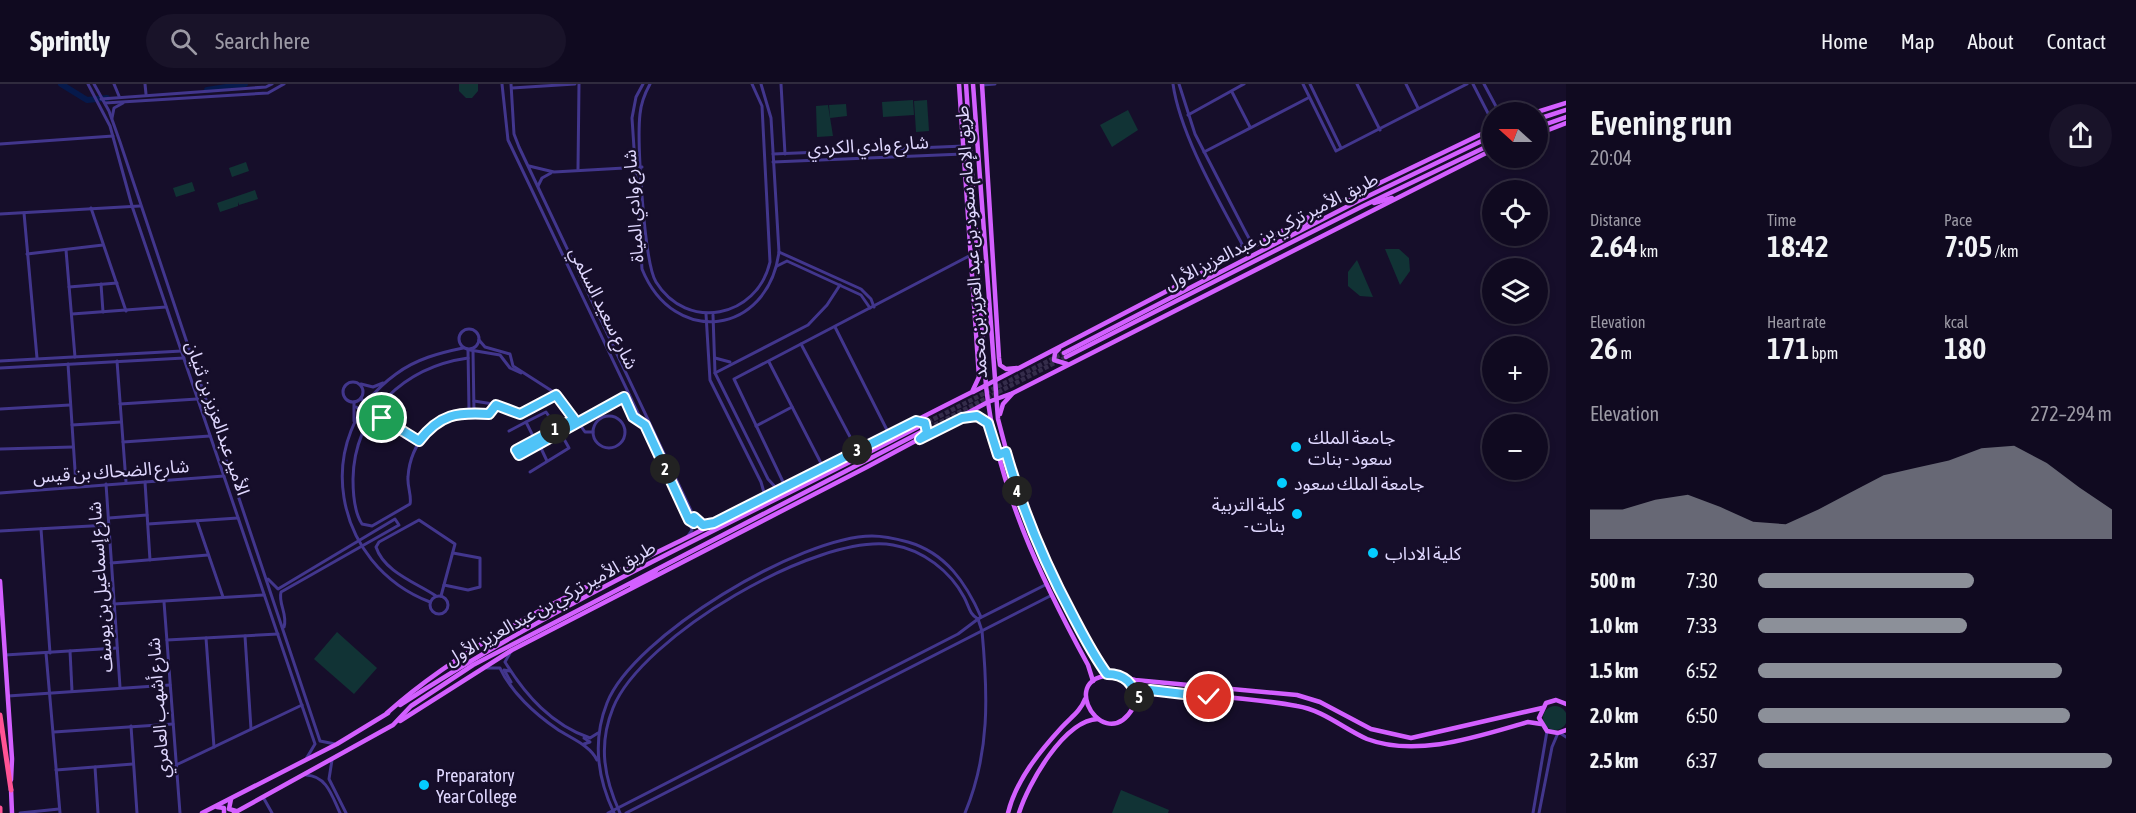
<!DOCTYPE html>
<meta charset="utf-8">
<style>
:root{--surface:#100a20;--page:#191329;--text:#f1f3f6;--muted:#9c9aa5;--line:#302b3e;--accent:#8c9099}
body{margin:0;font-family:"Asap Condensed","Noto Sans Arabic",sans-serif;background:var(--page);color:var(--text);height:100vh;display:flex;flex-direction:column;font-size:22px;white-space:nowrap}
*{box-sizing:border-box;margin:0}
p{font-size:20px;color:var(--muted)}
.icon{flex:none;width:33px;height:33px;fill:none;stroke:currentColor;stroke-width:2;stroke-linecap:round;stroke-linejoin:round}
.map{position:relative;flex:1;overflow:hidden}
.sheet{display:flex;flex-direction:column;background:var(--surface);width:570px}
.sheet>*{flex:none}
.needle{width:39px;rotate:291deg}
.fabs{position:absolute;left:1482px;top:18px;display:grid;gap:12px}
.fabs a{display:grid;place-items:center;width:66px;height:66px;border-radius:50%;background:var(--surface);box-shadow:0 3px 9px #0003,0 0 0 2px var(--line);font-size:30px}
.pin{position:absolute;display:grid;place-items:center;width:51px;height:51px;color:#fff;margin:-26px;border:3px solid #fff;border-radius:50%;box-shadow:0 2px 6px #0007}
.km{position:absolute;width:30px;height:30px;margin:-15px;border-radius:50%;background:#222;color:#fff;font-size:16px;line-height:30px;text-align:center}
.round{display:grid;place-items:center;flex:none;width:63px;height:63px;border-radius:32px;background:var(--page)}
.summary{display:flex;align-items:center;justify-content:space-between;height:102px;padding:0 24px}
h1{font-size:33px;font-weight:600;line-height:45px}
.stats{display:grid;grid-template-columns:repeat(3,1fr);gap:9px;height:102px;padding:6px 24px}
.stats div{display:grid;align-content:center}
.stats b{font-size:30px;font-weight:600}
.stats small{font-size:16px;font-weight:400}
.stats p{font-size:16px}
.chart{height:168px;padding:12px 24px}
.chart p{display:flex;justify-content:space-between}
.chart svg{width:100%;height:108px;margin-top:6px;fill:var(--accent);opacity:.7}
ul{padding:0 24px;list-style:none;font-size:20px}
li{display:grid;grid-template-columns:96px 72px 1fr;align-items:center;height:45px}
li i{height:15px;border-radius:8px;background:var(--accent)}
header{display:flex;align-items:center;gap:36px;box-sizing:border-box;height:84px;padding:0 30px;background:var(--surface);border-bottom:2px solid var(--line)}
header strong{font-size:28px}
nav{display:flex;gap:33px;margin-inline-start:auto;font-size:21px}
.search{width:420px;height:54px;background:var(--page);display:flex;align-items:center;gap:15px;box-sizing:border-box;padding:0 21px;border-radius:33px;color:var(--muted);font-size:22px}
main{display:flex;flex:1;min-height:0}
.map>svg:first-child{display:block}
.green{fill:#113335}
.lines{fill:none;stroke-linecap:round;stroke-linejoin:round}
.river{stroke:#06194b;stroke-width:6}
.major-tunnel{stroke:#342c4a;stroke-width:4.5;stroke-dasharray:4.5 2;stroke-linecap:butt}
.minor{stroke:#42368d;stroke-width:3}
.major{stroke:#d35fff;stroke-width:4.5}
.highway{stroke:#ff5394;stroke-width:5}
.route-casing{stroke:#fff;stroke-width:12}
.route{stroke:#4fc3f7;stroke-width:8}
.poi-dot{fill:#04cdff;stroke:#160e2a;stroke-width:2}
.labels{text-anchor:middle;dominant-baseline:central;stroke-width:5;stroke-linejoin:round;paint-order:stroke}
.street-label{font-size:18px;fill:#e0d8ff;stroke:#160e2a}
.poi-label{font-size:18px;fill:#e0d8ff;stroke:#160e2a;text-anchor:start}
</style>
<header>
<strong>Sprintly</strong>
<div class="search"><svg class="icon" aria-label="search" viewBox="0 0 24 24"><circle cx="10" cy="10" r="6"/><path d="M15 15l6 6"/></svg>Search here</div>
<nav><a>Home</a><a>Map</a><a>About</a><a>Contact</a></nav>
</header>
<main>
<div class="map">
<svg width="1566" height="729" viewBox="0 0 1566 729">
<rect width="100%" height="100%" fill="#160e2a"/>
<g class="green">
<polygon points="459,0 478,0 478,7 472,14 466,14 459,7"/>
<polygon points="913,16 914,31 883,33 882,18"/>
<polygon points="927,16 929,47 916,48 914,17"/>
<polygon points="846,20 847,32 830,34 829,21"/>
<polygon points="828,21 833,52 817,53 816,22"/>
<polygon points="1128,26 1138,46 1112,63 1100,41"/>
<polygon points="246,78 249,87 232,93 229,84"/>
<polygon points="192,98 195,107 176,113 173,104"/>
<polygon points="255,106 258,115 239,121 238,118 238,122 220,128 217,119"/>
<polygon points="1385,165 1399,165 1409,174 1410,187 1400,201"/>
<polygon points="1357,176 1373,213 1360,212 1348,202 1348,188"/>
<polygon points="337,548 377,584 354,610 314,575"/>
<circle cx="1555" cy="634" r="12"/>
<polygon points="1121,706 1169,726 1168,729 1112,729"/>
</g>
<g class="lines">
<g class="river">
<polyline points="61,0 87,16 107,14"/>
<polyline points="207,6 245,0"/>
</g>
<g class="major-tunnel">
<polyline points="922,341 1064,269"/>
<polyline points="923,347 1066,273"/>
</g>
<g class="minor">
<polyline points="88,0 110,42 132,122 315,660 306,675"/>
<polyline points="94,0 109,27 120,58 320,657 335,660"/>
<polyline points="114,0 119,12"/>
<polyline points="145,0 146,10"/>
<polyline points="502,0 508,56 689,436 692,446 687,453"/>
<polyline points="511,0 514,50 519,63 696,437 700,440 710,440"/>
<path d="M643,0L636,13L632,34L642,185C674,264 768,251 779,168L771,34L761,0"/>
<path d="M650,0C645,9 641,20 640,30C637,56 644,179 656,198C687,248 757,234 770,178L762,22L752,0"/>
<polyline points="781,0 785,70"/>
<path d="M1173,0C1180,50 1218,115 1242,160L1240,168"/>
<polyline points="1179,0 1195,50 1244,145 1251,158 1257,159"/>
<polyline points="1303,0 1336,67 1467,0"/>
<polyline points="1310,0 1341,64"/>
<polyline points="1357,0 1380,46"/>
<polyline points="1406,0 1418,24"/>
<polyline points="1473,0 1492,37 1487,46"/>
<polyline points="1484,0 1499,28"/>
<polyline points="982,1 995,0"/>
<polyline points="512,4 575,0"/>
<polyline points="1232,8 1250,43"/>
<polyline points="101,15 266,3 272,0"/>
<polyline points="105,19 268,9 284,0"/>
<polyline points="1188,31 1244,0"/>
<polyline points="112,34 114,24 123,19"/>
<polyline points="0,60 113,52"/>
<polyline points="1204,68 1308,14"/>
<polyline points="773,70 964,62"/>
<polyline points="773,78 963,70"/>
<polyline points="529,82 554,88 642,83"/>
<polyline points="578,85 579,0"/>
<polyline points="538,102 542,94 551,89"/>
<polyline points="91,124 126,227"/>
<polyline points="24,129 37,274"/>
<polyline points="0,130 140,122"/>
<polyline points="66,166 75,273"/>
<polyline points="779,168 861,205 871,215 874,223"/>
<polyline points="27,170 103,161"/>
<polyline points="777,182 787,177 861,211 870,224"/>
<polyline points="101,200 103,228"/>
<polyline points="69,203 117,199"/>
<polyline points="72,230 166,223"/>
<polyline points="706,230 710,296 761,398 765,412"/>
<polyline points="713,231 715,289 768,395 778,406"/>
<polyline points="835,243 889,350"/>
<circle cx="469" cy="255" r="10"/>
<polyline points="479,256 485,263 510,270 513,282 552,307 574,335 516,366 519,371 624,313 633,333 645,341"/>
<polyline points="801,260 857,366"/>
<polyline points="468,266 469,327"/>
<polyline points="470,266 500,271 510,284 521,289"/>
<polyline points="473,267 474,328"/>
<path d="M468,274C405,283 354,329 353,395C353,409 354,428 362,440L372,442L410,420C412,412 407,402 408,393C410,360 436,328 470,328C477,328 483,330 489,330L496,321"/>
<polyline points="715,274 730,278"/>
<polyline points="0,277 182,267"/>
<polyline points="117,277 126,398"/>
<polyline points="769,278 823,383"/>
<polyline points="68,280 76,401"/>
<polyline points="0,284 184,274"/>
<polyline points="715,289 808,241 827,221 840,201"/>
<circle cx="353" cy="308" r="10"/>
<polyline points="361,300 373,303 383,299"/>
<polyline points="361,314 369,326 419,357"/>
<polyline points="474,317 493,320 520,330 556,311"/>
<polyline points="354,318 354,337"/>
<polyline points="120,320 197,315"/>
<polyline points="356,323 417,361"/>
<polyline points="0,325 70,321"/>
<circle cx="609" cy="348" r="16"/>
<polyline points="526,338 546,328 557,344"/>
<polyline points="578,338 585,348 593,348"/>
<polyline points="72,341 121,338"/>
<polyline points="756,342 792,323"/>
<polyline points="509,347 526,338 535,356"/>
<polyline points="123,358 210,352"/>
<polyline points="539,360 547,377"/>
<polyline points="0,365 73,363"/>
<polyline points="530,388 569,364 560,348"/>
<polyline points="145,398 150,476"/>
<polyline points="106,400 120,603"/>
<polyline points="785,402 734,295 971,171"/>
<polyline points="0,409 224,392"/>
<polyline points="109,434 147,431"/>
<polyline points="197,437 223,513"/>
<polyline points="148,440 238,434"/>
<polyline points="41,445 50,569"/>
<polyline points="0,447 109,441"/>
<polyline points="111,479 208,471"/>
<path d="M268,495L278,505L395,435L399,441L281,508C278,520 288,530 284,543"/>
<polyline points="444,501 468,506 480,503 480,474 453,469"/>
<path d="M436,512C417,499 384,488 376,463L379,458L419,436L455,460L441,512"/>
<circle cx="439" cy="521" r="9"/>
<polyline points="164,518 180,729"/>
<path d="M430,518C333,481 309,353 396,290C416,275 439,269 463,264"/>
<polyline points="114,520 264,511"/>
<polyline points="245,552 251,645"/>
<polyline points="206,554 214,663"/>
<polyline points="167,556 278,550"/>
<polyline points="70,567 72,607"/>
<polyline points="46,569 60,729"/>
<path d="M510,569L505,578C526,612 552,641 590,654L598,649"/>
<polyline points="5,571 117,564"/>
<path d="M487,584H500C511,608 535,630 557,645C570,654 590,661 597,676"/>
<polyline points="510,587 504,586 511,598"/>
<polyline points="8,612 170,601"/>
<polyline points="131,642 137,729"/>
<polyline points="54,648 173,640"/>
<polyline points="1560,649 1566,653"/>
<polyline points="584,660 590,658 584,654"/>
<polyline points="332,676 329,695 346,729"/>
<polyline points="176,681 302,621"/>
<polyline points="95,683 98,729"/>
<polyline points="56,686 133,680"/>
<path d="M306,691C327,692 332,712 340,729"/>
<polyline points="263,713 272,729"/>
<polyline points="20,729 59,725"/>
<polyline points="608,729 958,550 978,535 1047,500"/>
<path d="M614,729C597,693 592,657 607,619C633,552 801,452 872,452C884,452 897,455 908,458C946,469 966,499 981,533L978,535L982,547C988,611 990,669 965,729"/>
<path d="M620,729C604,694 598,661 613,624C641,553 818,448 893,461C923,466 950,487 964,513C969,522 969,530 978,535"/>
<polyline points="626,729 1052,511"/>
<polyline points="1533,729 1547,647"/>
<polyline points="1539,729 1552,663 1558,649"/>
</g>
<g class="major">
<path d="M966,0L986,302C997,403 1040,493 1088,581L1093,597"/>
<polyline points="973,0 998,335 1018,411 1039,465 1088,562 1107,590"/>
<polyline points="982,0 999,274 1000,281 1006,285 1017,284"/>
<polyline points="1537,28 1566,19"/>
<polyline points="1538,35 1566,26"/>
<polyline points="1538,43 1566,33"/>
<polyline points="1538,50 1566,39"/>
<polyline points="1374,119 1392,114"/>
<polyline points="1299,144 1319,130"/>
<polyline points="1059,265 1055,269 1054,276 1067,280"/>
<polyline points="1064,269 1356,118 1492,52"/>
<polyline points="1066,273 1363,122 1492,60"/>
<polyline points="973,308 1309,133 1492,45"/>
<polyline points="1000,330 1003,320 1013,309 1492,66"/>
<polyline points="966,332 980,333 989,343"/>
<polyline points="919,337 927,341 924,352"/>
<polyline points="0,497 12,675 11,696"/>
<polyline points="632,502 656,487"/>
<path d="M1120,591L1133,604V624C1100,679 1045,570 1135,596L1297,611L1320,618L1371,645L1411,654L1542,624"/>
<path d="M1135,617L1150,606C1199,612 1249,613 1297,622C1323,626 1344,645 1367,655C1417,674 1479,652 1528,638L1541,640"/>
<polyline points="1566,620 1556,616 1546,619 1539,634 1547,647 1558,649 1566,646"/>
<path d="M400,621C565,514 744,434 918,343"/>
<path d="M387,629C472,553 583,505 684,455C781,407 876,356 972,308L979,293L959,0"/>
<polyline points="400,637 512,566 867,383 988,318 1013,309"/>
<polyline points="11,705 12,729"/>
<polyline points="231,715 229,725 236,727"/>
<polyline points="217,723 224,724 224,729"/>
<polyline points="202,729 337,660 388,629"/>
<polyline points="234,729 393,641 411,622 473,581 921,348"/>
<path d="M1008,729C1016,696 1040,667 1062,643C1071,633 1080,628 1085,615"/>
<path d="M1019,729C1028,700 1064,636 1098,635"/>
</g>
<g class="highway">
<polyline points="0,631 11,706"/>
<polyline points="0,724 0,729"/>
</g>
</g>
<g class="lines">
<g class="route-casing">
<path id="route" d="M382,334L419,357C440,330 457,328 489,330L496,321L520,330L556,311L574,335L516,366L519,371L624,313L633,333L645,341L689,436L694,439V433L703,441L714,439L916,337L925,339L927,349L920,355L962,334L977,332L988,339L998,371L1006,368C1022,425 1044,478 1072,530C1083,551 1093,571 1107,590C1124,590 1135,599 1135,617L1142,610L1150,606L1209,613"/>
</g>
<use href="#route" class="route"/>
</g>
<g class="poi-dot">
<circle cx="1296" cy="363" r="6"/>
<circle cx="1282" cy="399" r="6"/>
<circle cx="1297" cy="430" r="6"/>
<circle cx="1373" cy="469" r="6"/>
<circle cx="424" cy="701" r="6"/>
</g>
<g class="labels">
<g class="street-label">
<text transform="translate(868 61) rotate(-3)">شارع وادي الكردي</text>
<text transform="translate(633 122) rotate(-94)">شارع وادي المياة</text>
<text transform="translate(1271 147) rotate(-27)">طريق الأمير تركي بن عبدالعزيز الأول</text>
<text transform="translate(971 158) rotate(-94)">طريق الإمام سعود بن عبد العزيز بن محمد</text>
<text transform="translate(604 224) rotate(64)">شارع سعيد السلمي</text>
<text transform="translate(218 334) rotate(71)">الأمير عبدالعزيز بن ثنيان</text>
<text transform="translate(111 387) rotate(-4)">شارع الضحاك بن قيس</text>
<text transform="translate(100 503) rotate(-94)">شارع إسماعيل بن يوسف</text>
<text transform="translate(550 519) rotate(-29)">طريق الأمير تركي بن عبدالعزيز الأول</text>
<text transform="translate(158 624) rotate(-94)">شارع أشهب العامري</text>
</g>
<g class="poi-label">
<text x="1308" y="353">جامعة الملك<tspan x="1308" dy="21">سعود - بنات</tspan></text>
<text x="1294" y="399">جامعة الملك سعود</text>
<text x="1285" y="420" text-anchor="end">كلية التربية<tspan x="1285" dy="21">- بنات</tspan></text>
<text x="1385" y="469">كلية الاداب</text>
<text x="436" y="691">Preparatory<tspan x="436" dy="21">Year College</tspan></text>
</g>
</g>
</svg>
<div class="fabs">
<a><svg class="needle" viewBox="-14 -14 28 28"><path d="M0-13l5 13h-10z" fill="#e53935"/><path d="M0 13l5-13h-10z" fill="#9c9aa5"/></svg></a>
<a><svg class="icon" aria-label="locate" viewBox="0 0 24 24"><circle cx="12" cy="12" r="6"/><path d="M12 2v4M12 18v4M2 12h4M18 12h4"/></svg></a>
<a><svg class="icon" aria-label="layers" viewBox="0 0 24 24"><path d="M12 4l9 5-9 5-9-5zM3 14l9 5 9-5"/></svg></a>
<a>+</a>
<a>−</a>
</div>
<div class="pin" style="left:382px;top:334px;background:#1e9e55"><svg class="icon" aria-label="arrive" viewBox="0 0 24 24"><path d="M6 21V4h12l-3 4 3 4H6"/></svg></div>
<div class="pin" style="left:1209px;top:613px;background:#d93025"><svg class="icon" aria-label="check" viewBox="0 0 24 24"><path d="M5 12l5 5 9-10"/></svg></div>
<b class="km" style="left:555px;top:345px">1</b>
<b class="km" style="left:665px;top:385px">2</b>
<b class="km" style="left:857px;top:366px">3</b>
<b class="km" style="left:1017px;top:407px">4</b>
<b class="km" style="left:1139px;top:613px">5</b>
</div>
<section class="sheet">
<div class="summary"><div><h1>Evening run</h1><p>20:04</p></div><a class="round"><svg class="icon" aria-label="share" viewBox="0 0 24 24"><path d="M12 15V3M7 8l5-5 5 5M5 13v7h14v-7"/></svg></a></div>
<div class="stats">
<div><p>Distance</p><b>2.64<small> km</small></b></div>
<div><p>Time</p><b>18:42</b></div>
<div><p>Pace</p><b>7:05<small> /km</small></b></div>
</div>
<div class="stats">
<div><p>Elevation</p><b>26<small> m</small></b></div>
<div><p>Heart rate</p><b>171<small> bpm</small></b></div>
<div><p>kcal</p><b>180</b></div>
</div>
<div class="chart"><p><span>Elevation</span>272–294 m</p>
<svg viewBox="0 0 160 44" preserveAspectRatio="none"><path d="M0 44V32L10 32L20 28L30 26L40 31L50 37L60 38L70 32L80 25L90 18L100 15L110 12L120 7L130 6L140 13L150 23L160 32V44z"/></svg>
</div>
<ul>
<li><b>500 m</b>7:30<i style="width:61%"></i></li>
<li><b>1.0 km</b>7:33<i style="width:59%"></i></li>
<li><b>1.5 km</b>6:52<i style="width:86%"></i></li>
<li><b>2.0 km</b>6:50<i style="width:88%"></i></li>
<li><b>2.5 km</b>6:37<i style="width:100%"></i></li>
</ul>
</section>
</main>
